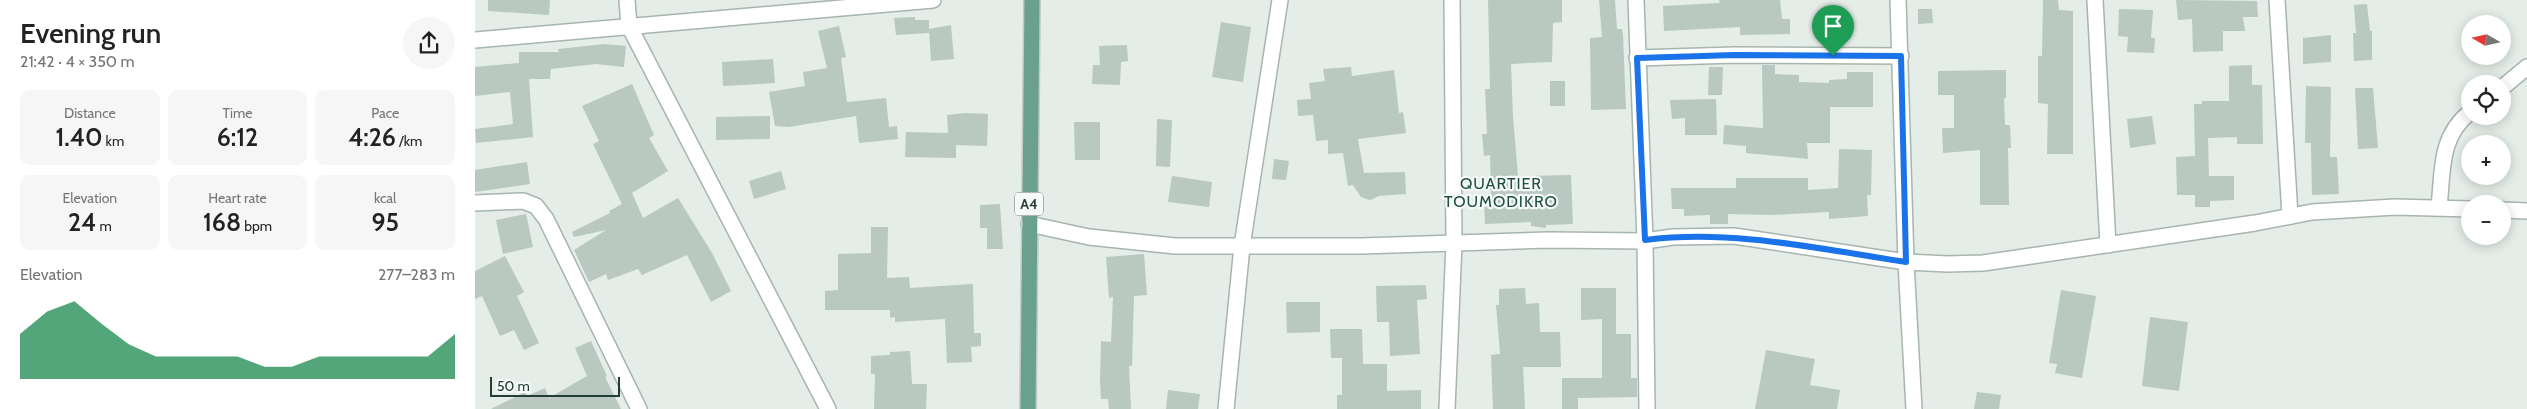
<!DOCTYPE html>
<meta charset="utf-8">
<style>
:root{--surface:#fff;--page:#f6f6f6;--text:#222;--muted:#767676;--accent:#0b8043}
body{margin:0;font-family:Cabin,sans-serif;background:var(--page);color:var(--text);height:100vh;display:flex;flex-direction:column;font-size:19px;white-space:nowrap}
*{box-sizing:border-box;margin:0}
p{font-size:16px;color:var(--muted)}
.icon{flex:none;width:28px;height:28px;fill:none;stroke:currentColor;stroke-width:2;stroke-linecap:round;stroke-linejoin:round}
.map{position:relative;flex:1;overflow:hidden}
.side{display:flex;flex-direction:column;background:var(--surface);width:475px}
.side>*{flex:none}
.needle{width:32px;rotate:279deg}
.controls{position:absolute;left:1986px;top:15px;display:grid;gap:10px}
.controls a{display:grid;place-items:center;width:50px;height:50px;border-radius:50%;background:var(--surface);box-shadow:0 2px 12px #0003;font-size:25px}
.scale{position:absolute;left:15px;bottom:12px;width:130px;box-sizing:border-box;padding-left:5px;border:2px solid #243e35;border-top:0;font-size:14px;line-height:18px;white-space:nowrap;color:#243e35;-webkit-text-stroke:4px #f5f9f7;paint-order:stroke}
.pin{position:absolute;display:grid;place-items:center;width:42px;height:42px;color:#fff;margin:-51px -21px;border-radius:50% 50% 50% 0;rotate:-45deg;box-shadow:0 0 5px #0007}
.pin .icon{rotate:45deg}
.round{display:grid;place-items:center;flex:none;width:52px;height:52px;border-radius:26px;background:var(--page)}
.headline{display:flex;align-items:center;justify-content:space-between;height:85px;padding:0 20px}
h1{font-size:28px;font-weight:600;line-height:38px}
.metrics{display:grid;grid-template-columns:repeat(3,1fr);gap:8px;height:85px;padding:5px 20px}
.metrics div{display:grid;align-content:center;border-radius:10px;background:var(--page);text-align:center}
.metrics b{font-size:25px;font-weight:600}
.metrics small{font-size:14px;font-weight:400}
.metrics p{font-size:14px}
.chart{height:140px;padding:10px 20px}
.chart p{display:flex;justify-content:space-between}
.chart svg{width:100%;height:90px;margin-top:5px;fill:var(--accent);opacity:.7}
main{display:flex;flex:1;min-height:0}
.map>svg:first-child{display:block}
.building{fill:#b9c8c1}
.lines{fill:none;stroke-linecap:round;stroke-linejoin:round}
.minor-casing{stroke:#a7b5af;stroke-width:18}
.major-casing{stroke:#c2c9c6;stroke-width:18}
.minor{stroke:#fff;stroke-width:15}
.major{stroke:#6aa18e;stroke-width:15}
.route-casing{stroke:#fff;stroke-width:10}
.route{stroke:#1a73e8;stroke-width:6}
.labels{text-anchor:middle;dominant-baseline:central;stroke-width:4.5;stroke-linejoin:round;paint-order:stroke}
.shield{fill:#f5f9f7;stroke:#63766f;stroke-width:1}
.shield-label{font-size:14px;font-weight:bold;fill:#243e35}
.neighbourhood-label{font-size:16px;letter-spacing:1px;fill:#205040;stroke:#f5f9f7}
</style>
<main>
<section class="side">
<div class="headline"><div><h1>Evening run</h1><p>21:42 · 4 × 350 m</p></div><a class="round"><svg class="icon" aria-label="share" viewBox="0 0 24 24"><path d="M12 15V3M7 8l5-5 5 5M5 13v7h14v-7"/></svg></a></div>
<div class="metrics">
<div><p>Distance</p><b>1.40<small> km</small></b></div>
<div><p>Time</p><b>6:12</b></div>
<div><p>Pace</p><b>4:26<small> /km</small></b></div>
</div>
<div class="metrics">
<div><p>Elevation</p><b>24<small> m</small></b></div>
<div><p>Heart rate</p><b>168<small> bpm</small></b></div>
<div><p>kcal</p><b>95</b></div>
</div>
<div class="chart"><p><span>Elevation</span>277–283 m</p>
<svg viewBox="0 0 160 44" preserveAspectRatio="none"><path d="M0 44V22L10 11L20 6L30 17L40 27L50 33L60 33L70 33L80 33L90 38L100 38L110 33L120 33L130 33L140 33L150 33L160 22V44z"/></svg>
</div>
</section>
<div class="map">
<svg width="2052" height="409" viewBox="0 0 2052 409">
<rect width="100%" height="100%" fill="#e4ede8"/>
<g class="building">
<polygon points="13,0 75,0 74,15 13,11"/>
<polygon points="1013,0 1087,0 1087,22 1078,23 1077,62 1036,64 1038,117 1043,176 1096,175 1098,224 1071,225 1071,228 1056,226 1056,222 1010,224 1009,197 1016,196 1015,155 1009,156 1007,134 1012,134 1010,89 1015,89"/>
<polygon points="1124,0 1140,0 1142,29 1147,29 1148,35 1151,109 1116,110 1115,38 1127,37"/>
<polygon points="1244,0 1305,0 1307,19 1315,19 1315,34 1265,35 1265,27 1189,31 1188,6 1245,3"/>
<polygon points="1568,0 1583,0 1584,10 1598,11 1598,154 1572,154 1573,104 1563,103 1563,56 1567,56"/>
<polygon points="1701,0 1782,1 1783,17 1768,17 1770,31 1748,31 1748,51 1718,52 1717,19 1703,20"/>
<polygon points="1892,4 1895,31 1897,31 1897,60 1879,61 1878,33 1881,33 1879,5"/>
<polygon points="1443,9 1457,9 1458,23 1443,24"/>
<polygon points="1644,9 1678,10 1676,38 1680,38 1679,53 1652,52 1653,37 1643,36"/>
<polygon points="440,17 440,20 454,20 454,29 476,25 479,59 456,61 454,30 454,33 421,35 419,18"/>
<polygon points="746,22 776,27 768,82 737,77"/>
<polygon points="364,26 371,57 366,58 372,102 411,98 414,127 422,126 423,139 384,143 381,116 314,127 300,126 294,92 330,86 328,72 352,68 343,31"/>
<polygon points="1856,35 1856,62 1828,64 1828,38"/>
<polygon points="130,44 151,46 149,67 121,64 76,69 75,79 54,79 58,137 1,143 0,129 38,124 35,92 0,96 0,67 44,63 44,52 84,52 83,49"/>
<polygon points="652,45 653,61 646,62 645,85 617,84 618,65 625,65 624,46"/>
<polygon points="298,59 300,83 248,86 247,62"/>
<polygon points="1287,65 1300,65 1300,74 1324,75 1324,82 1354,83 1354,80 1372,79 1372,72 1398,72 1398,107 1355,107 1355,143 1332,143 1333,159 1271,153 1271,146 1248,144 1249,125 1288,128"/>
<polygon points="1777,65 1777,85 1787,85 1788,144 1762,144 1762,137 1733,138 1734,176 1759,176 1759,200 1735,201 1735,207 1720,207 1720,195 1702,195 1701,157 1720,156 1719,104 1727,104 1727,101 1754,101 1754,66"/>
<polygon points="876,67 877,76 919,70 924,113 928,112 931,133 883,139 889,173 930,172 931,194 904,196 895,200 886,197 878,185 873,186 868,153 853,154 853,140 841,141 838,115 823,116 822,100 836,99 834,83 850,81 848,69"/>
<polygon points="1234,67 1248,67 1247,95 1233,95"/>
<polygon points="1531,70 1531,98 1529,98 1530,125 1535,125 1536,148 1533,148 1534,205 1505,205 1505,150 1468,153 1467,128 1479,128 1479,95 1463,95 1463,71"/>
<rect x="1075" y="81" width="15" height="25"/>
<polygon points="157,84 179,135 174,138 193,171 157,193 168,218 203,198 237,253 256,291 236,302 212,255 167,275 163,269 133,280 131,274 114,282 99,250 131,230 99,237 97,232 135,213 134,211 147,204 118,144 124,141 107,106"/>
<polygon points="1831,86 1856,87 1855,157 1862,157 1864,194 1837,195 1836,143 1830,143"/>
<polygon points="1880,88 1898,88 1903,148 1883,149"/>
<polygon points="1241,99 1242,135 1210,135 1210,118 1197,119 1195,100"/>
<polygon points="490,113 513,114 512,146 481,145 481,158 430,157 431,132 473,133 472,115"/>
<polygon points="295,116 295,139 241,140 241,117"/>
<polygon points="1677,116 1681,144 1655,148 1652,119"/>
<polygon points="682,119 697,120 695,167 681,166"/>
<polygon points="599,122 625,122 625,160 600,160"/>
<polygon points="1364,149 1397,150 1396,195 1392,195 1393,216 1354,219 1354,212 1296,215 1253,214 1253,224 1235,224 1235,215 1209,216 1209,209 1197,209 1196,188 1261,188 1261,178 1333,178 1333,190 1363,188"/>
<polygon points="799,159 814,161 811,180 797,179"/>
<polygon points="52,162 55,184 0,192 0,170"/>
<polygon points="306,171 311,189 279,199 274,181"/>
<polygon points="697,176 737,182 734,207 693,202"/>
<polygon points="525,204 528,249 512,249 512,228 505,228 505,205"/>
<polygon points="51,214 58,247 28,254 21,220"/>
<polygon points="396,227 413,227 412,278 434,277 435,288 498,284 499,333 506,333 506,346 496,347 497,362 472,363 470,319 420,322 420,317 415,318 415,310 350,310 350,291 363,290 363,254 396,253"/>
<polygon points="669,254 672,295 659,296 657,366 654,366 656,409 634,409 633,399 626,399 625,380 626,341 636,342 638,297 634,298 631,257"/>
<polygon points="30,256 49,292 42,296 64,343 49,350 39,330 25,336 7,296 0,299 0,271"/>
<polygon points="951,285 952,299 942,300 945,354 915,356 914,322 902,322 901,286"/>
<polygon points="1050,288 1051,304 1064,303 1065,332 1085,332 1086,367 1048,367 1050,409 1018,409 1016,355 1025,354 1021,305 1024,305 1024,289"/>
<polygon points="1106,288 1141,288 1141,334 1156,334 1156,378 1162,378 1162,397 1103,398 1103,409 1087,409 1087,378 1127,378 1127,319 1106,320"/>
<polygon points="1586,290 1621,296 1607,378 1580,373 1582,364 1574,363"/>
<polygon points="811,302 845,302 845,332 812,333"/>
<polygon points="1675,317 1713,322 1704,391 1667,386"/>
<polygon points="855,329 887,329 888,364 912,364 912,391 946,390 946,409 862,409 862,395 867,395 867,358 856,358"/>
<polygon points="116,341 132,376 130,377 146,409 16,409 50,392 52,396 70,388 74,398 112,376 100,348"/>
<polygon points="1291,350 1340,359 1335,385 1365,390 1362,409 1280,409"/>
<polygon points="435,351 437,384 452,384 451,409 399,409 400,374 396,374 396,356 415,355 415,352"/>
<polygon points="693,390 725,394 723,409 691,409"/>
<polygon points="1502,392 1526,395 1524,409 1499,409"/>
</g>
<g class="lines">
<g class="minor-casing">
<g id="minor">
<polyline points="152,0 154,26 353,409"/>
<polyline points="1161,0 1170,241 1172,409"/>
<polyline points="1423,0 1431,262 1439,409"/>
<polyline points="1620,0 1633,245"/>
<polyline points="1802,0 1815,216"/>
<polyline points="0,40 458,0"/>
<polyline points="1162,58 1260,55 1426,56"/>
<polyline points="2028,87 2052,67"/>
<polyline points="0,203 48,201 61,206 71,219 164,409"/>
<path d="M1964,207C1968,171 1964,137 1995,112"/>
<polyline points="2028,210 2052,211"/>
<polyline points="554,224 614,237 700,246 886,246 1073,240 1170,241 1198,237 1259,236 1431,262 1473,264 1508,263 1556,256 1780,223 1837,212 1920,207 1995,209"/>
<polyline points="751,409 767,246 805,0"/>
<polyline points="972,409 979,243 977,0"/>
</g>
</g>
<g class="major-casing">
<polyline id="major" points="553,409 557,0"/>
</g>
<use href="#minor" class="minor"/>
<use href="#major" class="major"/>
</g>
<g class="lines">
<g class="route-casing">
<path id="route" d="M1260,55L1426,56L1431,262C1344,249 1258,229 1170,240L1162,58Z"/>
</g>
<use href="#route" class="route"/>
</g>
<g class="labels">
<rect class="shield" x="540" y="192.5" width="28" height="23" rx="4"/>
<g class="shield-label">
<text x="554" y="204">A4</text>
</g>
<g class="neighbourhood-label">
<text x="1026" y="183">QUARTIER<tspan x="1026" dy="18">TOUMODIKRO</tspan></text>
</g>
</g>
</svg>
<div class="controls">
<a><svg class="needle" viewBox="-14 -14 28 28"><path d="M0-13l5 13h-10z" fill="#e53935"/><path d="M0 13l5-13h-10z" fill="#767676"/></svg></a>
<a><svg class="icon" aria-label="locate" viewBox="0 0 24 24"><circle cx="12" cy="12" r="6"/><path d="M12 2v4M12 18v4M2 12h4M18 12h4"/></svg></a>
<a>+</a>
<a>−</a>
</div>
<div class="scale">50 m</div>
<div class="pin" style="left:1358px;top:56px;background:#1e9e55"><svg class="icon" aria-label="arrive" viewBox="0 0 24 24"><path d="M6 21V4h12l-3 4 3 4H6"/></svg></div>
</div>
</main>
